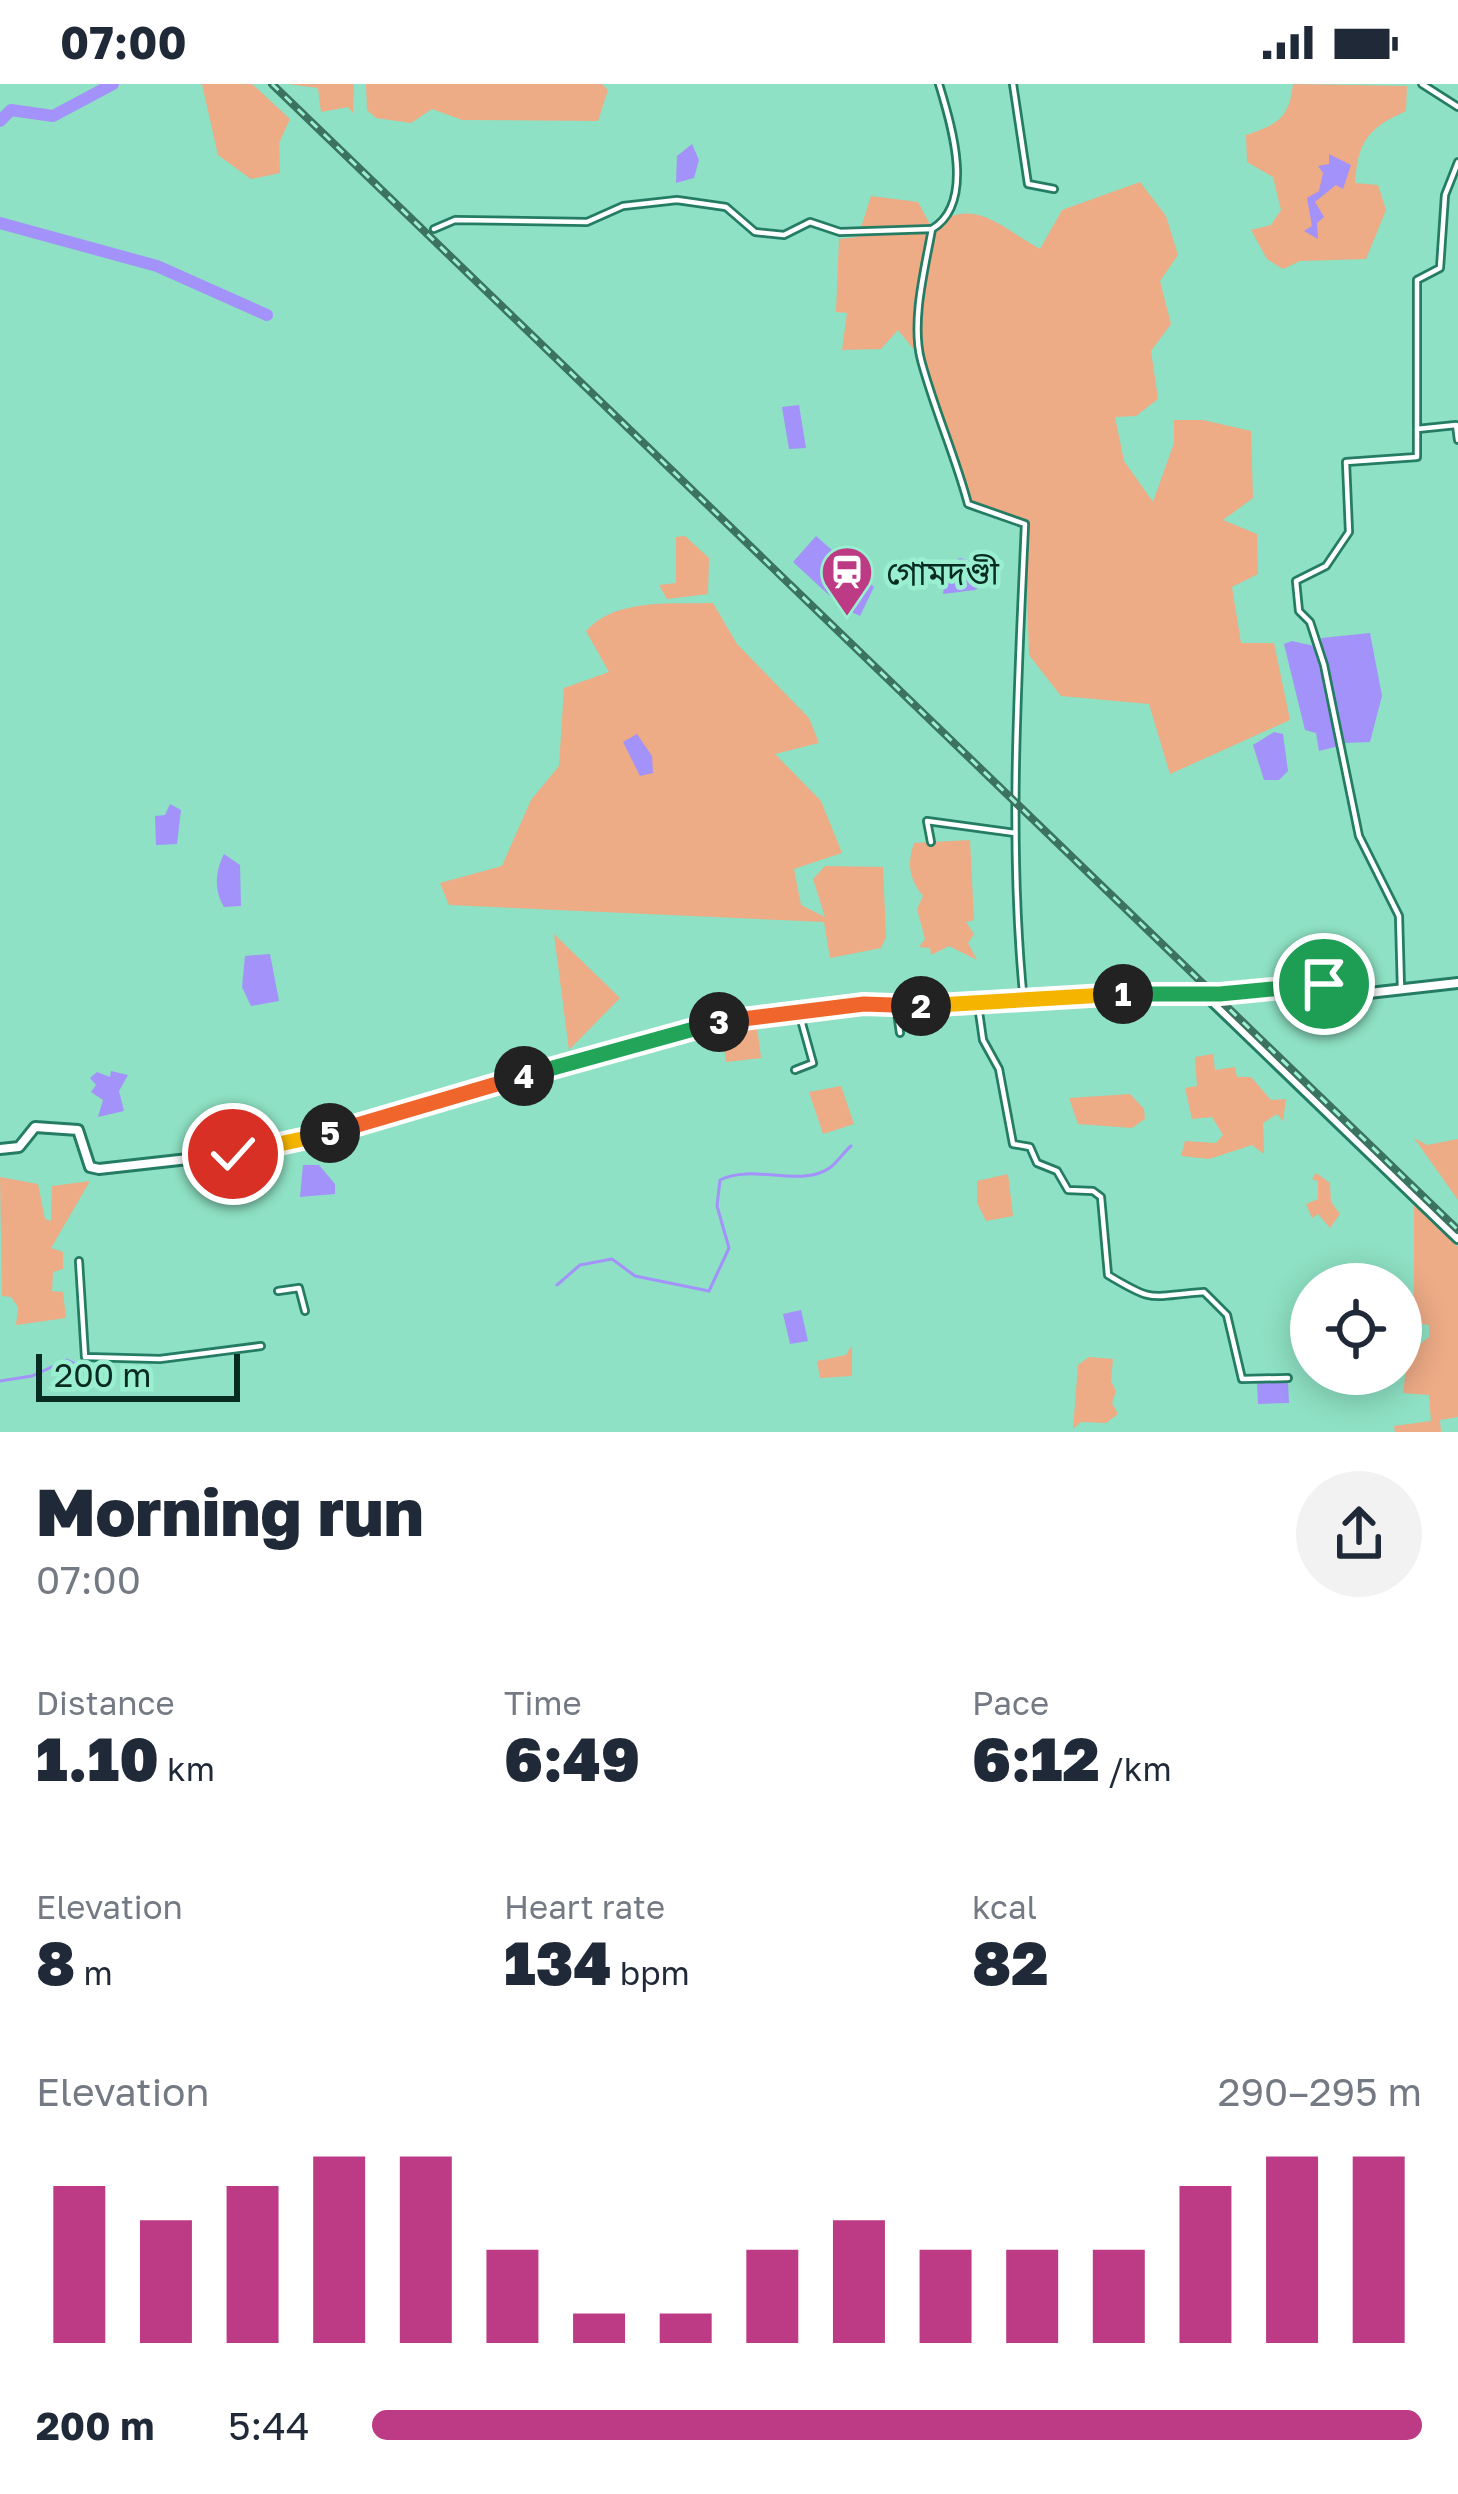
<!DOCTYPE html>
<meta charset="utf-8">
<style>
:root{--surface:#fff;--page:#f2f2f3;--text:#1f2937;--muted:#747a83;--accent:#bc3b84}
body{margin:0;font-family:"Golos Text","Noto Sans Bengali",sans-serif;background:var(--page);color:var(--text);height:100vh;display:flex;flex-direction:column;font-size:45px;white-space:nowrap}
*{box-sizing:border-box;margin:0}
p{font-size:39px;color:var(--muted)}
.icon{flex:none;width:66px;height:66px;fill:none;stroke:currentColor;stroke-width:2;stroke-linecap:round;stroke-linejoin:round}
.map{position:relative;height:1348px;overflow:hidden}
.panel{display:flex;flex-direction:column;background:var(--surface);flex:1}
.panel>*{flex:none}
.buttons{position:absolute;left:1290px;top:1179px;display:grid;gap:24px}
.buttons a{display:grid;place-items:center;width:132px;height:132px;border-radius:50%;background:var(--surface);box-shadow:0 6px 30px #0003;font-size:60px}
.scale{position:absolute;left:36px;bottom:30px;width:204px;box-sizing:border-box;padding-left:12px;border:6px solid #062b21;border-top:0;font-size:33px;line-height:42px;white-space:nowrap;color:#062b21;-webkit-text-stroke:9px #9befd1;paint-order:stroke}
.pin{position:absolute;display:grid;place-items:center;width:102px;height:102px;color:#fff;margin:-51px;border:6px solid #fff;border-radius:50%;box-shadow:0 3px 12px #0007}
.km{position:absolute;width:60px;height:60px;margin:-30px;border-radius:50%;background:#222;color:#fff;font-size:33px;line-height:60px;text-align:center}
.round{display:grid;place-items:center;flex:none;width:126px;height:126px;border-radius:63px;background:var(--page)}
.overview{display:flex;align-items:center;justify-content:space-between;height:204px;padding:0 36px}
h1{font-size:66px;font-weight:800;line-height:90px}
.figures{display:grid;grid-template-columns:repeat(3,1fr);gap:18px;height:204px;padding:12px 36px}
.figures div{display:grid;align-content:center}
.figures b{font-size:60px;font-weight:800}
.figures small{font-size:33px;font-weight:400}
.figures p{font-size:33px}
.chart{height:336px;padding:24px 36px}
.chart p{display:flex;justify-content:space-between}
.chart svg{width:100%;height:216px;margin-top:12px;stroke:var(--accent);stroke-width:6}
ul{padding:0 36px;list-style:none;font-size:39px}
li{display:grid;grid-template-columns:192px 144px 1fr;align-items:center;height:90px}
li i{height:30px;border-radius:15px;background:var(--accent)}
.status{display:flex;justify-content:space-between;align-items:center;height:84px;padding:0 60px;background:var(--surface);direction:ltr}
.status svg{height:33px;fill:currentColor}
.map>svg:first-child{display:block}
.green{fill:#edab86}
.water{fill:#a392f9}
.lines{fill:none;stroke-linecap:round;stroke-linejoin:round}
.stream{stroke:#a392f9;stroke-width:3}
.river{stroke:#a392f9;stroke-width:12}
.minor-casing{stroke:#247d63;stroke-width:10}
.secondary-casing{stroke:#247d63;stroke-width:14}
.minor{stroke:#fff;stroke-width:4.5}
.secondary{stroke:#fff;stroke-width:8}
.rail-casing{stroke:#3b7260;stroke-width:8}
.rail{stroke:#9befd1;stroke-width:3;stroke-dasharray:9;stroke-linecap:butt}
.split-1-casing{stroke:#fff;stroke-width:24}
.split-2-casing{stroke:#fff;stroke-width:24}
.split-3-casing{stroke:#fff;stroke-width:24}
.split-4-casing{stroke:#fff;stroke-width:24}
.split-5-casing{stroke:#fff;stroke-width:24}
.split-6-casing{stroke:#fff;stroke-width:24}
.split-1{stroke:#22a559;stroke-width:15}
.split-2{stroke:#f5b400;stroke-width:15}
.split-3{stroke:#f0652b;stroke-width:15}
.split-4{stroke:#22a559;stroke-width:15}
.split-5{stroke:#f0652b;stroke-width:15}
.split-6{stroke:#f5b400;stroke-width:15}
.labels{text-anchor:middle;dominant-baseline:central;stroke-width:9;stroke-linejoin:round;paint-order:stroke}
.poi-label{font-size:33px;fill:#062b21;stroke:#9befd1;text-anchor:start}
</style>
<div class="status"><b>07:00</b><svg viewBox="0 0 49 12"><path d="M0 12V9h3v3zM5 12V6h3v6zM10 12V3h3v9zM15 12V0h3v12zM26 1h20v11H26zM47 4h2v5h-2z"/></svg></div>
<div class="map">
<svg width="1458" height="1348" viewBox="0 0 1458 1348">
<rect width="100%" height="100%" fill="#8ee1c4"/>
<g class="green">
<polygon points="202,0 252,0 290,35 279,59 280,89 251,95 218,71"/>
<polygon points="288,0 354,0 353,29 348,23 321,28 318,4"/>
<polygon points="366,0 602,0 608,6 598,37 462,36 432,25 411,39 376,34 367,26"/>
<path d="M1293,0L1407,2L1406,27C1368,44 1358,57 1355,99L1378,101L1386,126L1366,175L1300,177L1283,185L1267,175L1251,146L1271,141L1281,126L1273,93L1247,78L1246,51C1278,40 1289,35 1293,0Z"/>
<path d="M1140,98L1166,132L1178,171L1160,197L1171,240L1151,267L1158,315L1136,332L1115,333L1124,377L1153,418L1174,359V336H1203L1251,347L1253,414L1223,436L1257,450L1258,490L1232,503L1241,559H1274L1290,636L1170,690L1149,620L1061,612L1029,571L1025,441L968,420L920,273L898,246L881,265L842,266L847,229L836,228L839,155L858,153L871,112L918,118L932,144C973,110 1001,144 1040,165L1062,126Z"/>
<polygon points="685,452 709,474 708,510 667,515 659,501 676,499 676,453"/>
<path d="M713,519L737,560L809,634L819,659L775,670L821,717L842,769L794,785L801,821L825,833L813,795L825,782L883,783L886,853L881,864L830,874L824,838L449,821L440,799L502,782L531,716L559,682L564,604L609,588L586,547C615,514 671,520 713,519Z"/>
<path d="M970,756L974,836L966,838L974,850L968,859L977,876L949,862L931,871L930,864L919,863L925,855L917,825L923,812C909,794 907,780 914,759Z"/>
<polygon points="554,850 620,914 569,966"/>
<polygon points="757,943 761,974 726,978 722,947"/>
<polygon points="1213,970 1215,986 1235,983 1237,993 1251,993 1271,1016 1286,1015 1283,1037 1277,1030 1263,1039 1264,1070 1252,1061 1209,1075 1181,1072 1185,1057 1216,1059 1223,1051 1212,1033 1192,1035 1185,1004 1197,1002 1195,973"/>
<polygon points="841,1002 854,1040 823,1050 809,1008"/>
<polygon points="1130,1010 1144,1025 1145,1035 1132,1044 1078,1040 1069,1014"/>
<polygon points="1414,1054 1427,1061 1458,1055 1458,1116"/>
<polygon points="1316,1089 1330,1099 1331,1118 1340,1130 1330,1144 1318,1130 1312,1134 1306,1120 1318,1115 1318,1097 1312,1095"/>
<polygon points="1008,1090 1013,1132 986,1137 977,1119 977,1097"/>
<polygon points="0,1093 38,1100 45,1135 51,1137 52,1102 90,1097 51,1164 63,1168 63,1185 53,1188 52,1207 63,1208 66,1234 16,1241 18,1223 11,1213 2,1212"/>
<polygon points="1414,1116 1458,1163 1458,1333 1440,1336 1441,1348 1395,1348 1394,1342 1431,1337 1429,1311 1403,1309 1408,1270 1429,1253 1429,1241 1414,1239"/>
<polygon points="852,1261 852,1292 820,1294 817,1277 846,1271"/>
<polygon points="1089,1273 1113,1275 1111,1297 1116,1307 1112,1319 1118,1330 1106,1339 1081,1338 1073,1345 1078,1281"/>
</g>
<g class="water">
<polygon points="692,60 699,76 694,94 676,99 677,72"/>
<polygon points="1329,70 1351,81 1343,105 1336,101 1315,118 1324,133 1317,139 1318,155 1304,147 1312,142 1307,114 1319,107 1323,89 1318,82 1329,80"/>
<polygon points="799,321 806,364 789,365 782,323"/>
<polygon points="816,452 874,503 860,532 843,524 793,478"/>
<polygon points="960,474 990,482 991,496 975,506 943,510 947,481"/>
<polygon points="1370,549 1382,612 1370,658 1345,659 1321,554"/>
<polygon points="1292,557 1314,562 1339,662 1319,667 1316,649 1305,646 1284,560"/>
<polygon points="1274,648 1283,650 1288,687 1279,696 1264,696 1253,661"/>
<polygon points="637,650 652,672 653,689 640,692 623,658"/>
<polygon points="170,720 181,726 177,760 156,761 155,732 165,731"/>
<path d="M224,770L240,781L241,822L224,823C213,805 216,786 224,770Z"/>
<polygon points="270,870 279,917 251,922 242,903 245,872"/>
<polygon points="111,987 128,991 119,1007 124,1027 98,1033 103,1016 91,1008 96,1001 90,994 97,988 110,993"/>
<polygon points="303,1081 319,1081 335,1100 335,1110 300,1113"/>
<polygon points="801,1226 808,1257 790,1260 783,1230"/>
<polygon points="1288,1298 1289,1319 1258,1320 1257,1299"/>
</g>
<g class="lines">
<g class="stream">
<path d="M557,1201L580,1181L612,1175L635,1192L709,1207L729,1164L717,1122L720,1096C754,1079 801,1105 831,1083C838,1077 844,1068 851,1062"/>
<polyline points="0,1297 32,1292 67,1276 78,1281"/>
</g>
<g class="river">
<polyline points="0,37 11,26 53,32 113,0"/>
<polyline points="0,139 157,182 267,231"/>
</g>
<g class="minor-casing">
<g id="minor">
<path d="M939,0C951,40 976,119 932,145C925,184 911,237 921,276C934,325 955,371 968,420L1025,440C1018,601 1008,759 1024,919"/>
<polyline points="1013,0 1028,100 1054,105"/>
<polyline points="1422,0 1458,23"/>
<polyline points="434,145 455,136 587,138 623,122 677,116 726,123 755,148 784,151 810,138 840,148 932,145"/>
<polyline points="1417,345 1456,341 1458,356"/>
<polyline points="931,758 927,737 1015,749"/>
<polyline points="1401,905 1399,832 1359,752 1324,581 1310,538 1299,527 1296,497 1326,482 1349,448 1346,378 1417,373 1417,196 1440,184 1445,111 1458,78"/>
<path d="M978,921L983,956L999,985L1013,1060L1030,1063L1037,1079L1057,1087L1068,1106L1093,1107L1101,1113L1108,1191C1156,1220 1149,1212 1204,1208L1227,1231L1242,1295L1288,1294"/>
<polyline points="896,922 900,949"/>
<polyline points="795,986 813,979 798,925"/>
<polyline points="79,1177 85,1273 160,1275 261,1262"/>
<polyline points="278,1207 299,1204 305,1227"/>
</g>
</g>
<g class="secondary-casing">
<g id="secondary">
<polyline points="1204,909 1458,1154"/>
<polyline points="0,1065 19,1063 35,1043 78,1046 90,1083 99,1085 233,1070 348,1045 684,944 798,925 1047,918 1151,907 1220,910 1318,898 1342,912 1458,899"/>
</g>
</g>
<use href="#minor" class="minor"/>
<use href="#secondary" class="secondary"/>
<g class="rail-casing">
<polyline id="rail" points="272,0 1458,1146"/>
</g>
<use href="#rail" class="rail"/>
</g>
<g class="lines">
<g class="split-1-casing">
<polyline id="split-1" points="1123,910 1220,910 1324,900"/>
</g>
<g class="split-2-casing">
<polyline id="split-2" points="921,922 1123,910"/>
</g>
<g class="split-3-casing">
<polyline id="split-3" points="719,938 864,920 921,922"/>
</g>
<g class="split-4-casing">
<polyline id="split-4" points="524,992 719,938"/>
</g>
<g class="split-5-casing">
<polyline id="split-5" points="330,1049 524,992"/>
</g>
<g class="split-6-casing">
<polyline id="split-6" points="233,1070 330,1049"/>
</g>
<use href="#split-1" class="split-1"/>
<use href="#split-2" class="split-2"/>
<use href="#split-3" class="split-3"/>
<use href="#split-4" class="split-4"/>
<use href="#split-5" class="split-5"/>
<use href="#split-6" class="split-6"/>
</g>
<defs>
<g id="station-pin" transform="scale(2.7)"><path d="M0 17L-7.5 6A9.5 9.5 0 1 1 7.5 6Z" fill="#bc3b84" stroke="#9befd1"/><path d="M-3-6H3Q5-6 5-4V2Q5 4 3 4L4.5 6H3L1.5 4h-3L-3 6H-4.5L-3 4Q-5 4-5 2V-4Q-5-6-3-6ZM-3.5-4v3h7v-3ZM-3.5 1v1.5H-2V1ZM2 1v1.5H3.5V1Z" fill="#fff"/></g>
</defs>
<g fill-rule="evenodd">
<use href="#station-pin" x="847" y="488"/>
</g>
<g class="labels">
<g class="poi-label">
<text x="886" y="488">গোমদণ্ডী</text>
</g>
</g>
</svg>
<div class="buttons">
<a><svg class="icon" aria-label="locate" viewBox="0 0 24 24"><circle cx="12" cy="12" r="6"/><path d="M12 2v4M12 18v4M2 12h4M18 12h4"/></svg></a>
</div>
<div class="scale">200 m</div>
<div class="pin" style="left:1324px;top:900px;background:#1e9e55"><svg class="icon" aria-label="arrive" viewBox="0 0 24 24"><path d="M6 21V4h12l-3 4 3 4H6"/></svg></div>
<div class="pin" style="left:233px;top:1070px;background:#d93025"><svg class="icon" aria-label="check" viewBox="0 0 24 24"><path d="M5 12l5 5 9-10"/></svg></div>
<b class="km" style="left:1123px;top:910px">1</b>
<b class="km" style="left:921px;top:922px">2</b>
<b class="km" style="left:719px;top:938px">3</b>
<b class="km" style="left:524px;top:992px">4</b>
<b class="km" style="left:330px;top:1049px">5</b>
</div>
<section class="panel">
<div class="overview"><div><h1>Morning run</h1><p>07:00</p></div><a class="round"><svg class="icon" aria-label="share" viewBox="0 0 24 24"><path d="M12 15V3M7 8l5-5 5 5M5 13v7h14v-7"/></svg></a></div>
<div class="figures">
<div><p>Distance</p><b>1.10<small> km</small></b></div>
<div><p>Time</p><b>6:49</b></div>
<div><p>Pace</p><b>6:12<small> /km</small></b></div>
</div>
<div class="figures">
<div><p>Elevation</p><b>8<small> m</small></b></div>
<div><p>Heart rate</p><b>134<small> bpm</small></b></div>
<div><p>kcal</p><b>82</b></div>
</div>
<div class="chart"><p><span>Elevation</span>290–295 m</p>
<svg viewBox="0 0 160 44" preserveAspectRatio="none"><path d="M5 44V12M15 44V19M25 44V12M35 44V6M45 44V6M55 44V25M65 44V38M75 44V38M85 44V25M95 44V19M105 44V25M115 44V25M125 44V25M135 44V12M145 44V6M155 44V6"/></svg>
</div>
<ul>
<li><b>200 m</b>5:44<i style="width:100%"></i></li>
</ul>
</section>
